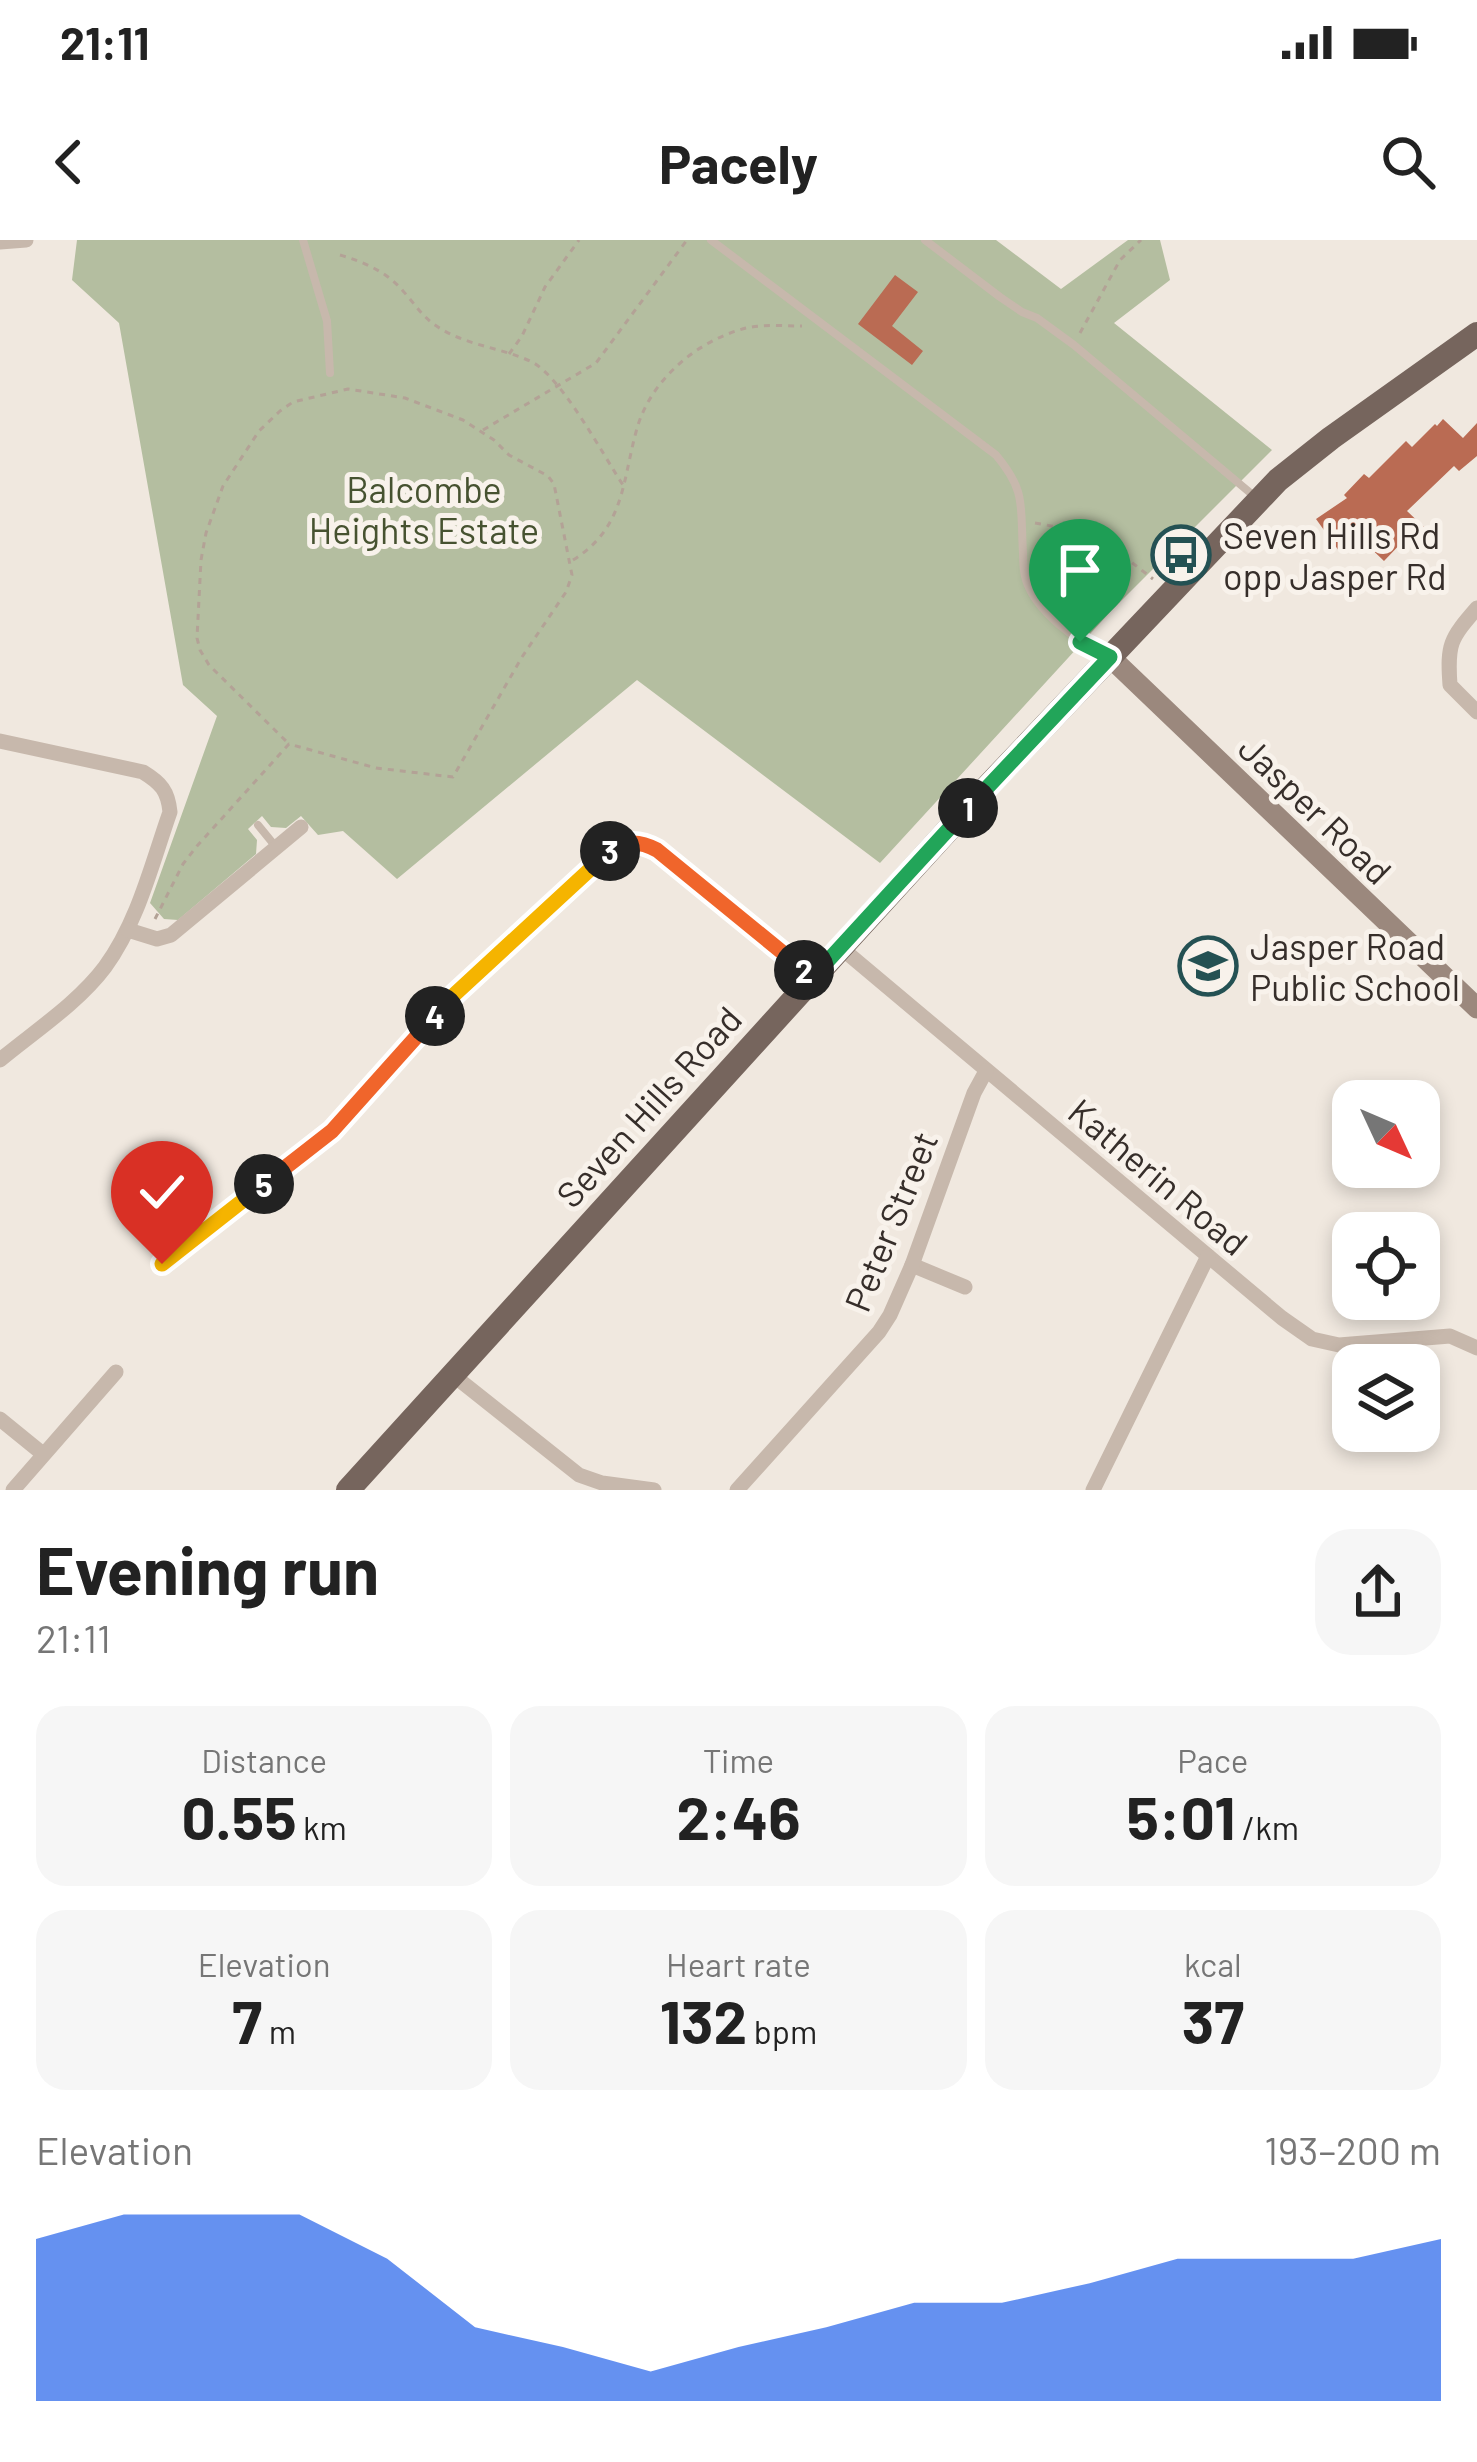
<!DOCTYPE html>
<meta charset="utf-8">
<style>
:root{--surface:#fff;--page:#f6f6f6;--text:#222;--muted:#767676;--accent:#2563eb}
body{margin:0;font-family:Barlow,sans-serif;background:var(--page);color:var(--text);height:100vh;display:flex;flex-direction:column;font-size:45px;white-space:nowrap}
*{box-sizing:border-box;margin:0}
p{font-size:39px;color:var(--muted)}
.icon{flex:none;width:66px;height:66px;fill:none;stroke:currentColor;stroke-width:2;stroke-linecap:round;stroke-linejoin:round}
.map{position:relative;height:1250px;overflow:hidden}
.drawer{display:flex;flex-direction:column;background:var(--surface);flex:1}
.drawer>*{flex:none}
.needle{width:78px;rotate:134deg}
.buttons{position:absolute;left:1332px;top:840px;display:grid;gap:24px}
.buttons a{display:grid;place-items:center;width:108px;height:108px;border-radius:24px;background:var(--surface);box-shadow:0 6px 18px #0003;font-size:60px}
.pin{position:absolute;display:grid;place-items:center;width:102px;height:102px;color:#fff;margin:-123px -51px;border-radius:50% 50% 50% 0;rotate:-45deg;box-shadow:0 0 12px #0007}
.pin .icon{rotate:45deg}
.km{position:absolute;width:60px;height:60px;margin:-30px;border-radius:50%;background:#222;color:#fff;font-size:33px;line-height:60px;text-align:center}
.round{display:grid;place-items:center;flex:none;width:126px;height:126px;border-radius:36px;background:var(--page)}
.head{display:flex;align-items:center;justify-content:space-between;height:204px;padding:0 36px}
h1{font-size:66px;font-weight:700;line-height:90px}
.metrics{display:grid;grid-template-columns:repeat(3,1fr);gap:18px;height:204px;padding:12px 36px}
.metrics div{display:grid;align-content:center;border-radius:30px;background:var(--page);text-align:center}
.metrics b{font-size:60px;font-weight:700}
.metrics small{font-size:33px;font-weight:400}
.metrics p{font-size:33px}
.chart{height:336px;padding:24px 36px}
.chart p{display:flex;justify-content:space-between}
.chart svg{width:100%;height:216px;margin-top:12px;fill:var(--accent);opacity:.7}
.status{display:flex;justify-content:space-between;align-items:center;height:84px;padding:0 60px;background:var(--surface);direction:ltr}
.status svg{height:33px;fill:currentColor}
header{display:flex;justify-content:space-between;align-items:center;height:156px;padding:0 36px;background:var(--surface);font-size:54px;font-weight:700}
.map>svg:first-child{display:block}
.green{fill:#b4bea0}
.building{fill:#ba6b53}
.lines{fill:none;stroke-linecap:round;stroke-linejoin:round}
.path{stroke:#b3a296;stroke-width:3;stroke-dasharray:6 6;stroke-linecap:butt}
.lane{stroke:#c7b8ac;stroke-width:8}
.street{stroke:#c7b8ac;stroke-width:15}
.secondary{stroke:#9b887d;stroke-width:21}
.primary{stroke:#76655d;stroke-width:24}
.split-1-casing{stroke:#fff;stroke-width:24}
.split-2-casing{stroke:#fff;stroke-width:24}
.split-3-casing{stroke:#fff;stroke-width:24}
.split-4-casing{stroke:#fff;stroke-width:24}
.split-5-casing{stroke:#fff;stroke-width:24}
.split-6-casing{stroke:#fff;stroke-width:24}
.split-1{stroke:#22a559;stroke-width:15}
.split-2{stroke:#22a559;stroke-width:15}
.split-3{stroke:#f0652b;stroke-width:15}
.split-4{stroke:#f5b400;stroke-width:15}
.split-5{stroke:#f0652b;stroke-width:15}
.split-6{stroke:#f5b400;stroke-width:15}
.labels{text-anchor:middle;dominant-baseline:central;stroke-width:10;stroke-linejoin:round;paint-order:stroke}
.park-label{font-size:36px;fill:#465230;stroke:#f8f2eb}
.poi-label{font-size:36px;fill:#362e2a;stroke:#f8f2eb;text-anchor:start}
.street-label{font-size:36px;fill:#362e2a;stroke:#f8f2eb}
</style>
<div class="status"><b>21:11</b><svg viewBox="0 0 49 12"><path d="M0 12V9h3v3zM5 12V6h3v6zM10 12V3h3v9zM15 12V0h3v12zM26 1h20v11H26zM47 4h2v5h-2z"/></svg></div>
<header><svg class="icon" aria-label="back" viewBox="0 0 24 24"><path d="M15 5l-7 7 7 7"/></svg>Pacely<svg class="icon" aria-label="search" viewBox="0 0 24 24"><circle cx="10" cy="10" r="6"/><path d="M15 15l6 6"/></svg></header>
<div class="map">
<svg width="1477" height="1250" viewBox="0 0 1477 1250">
<rect width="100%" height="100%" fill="#f0e8df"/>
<polygon class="green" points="77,0 996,0 1061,49 1128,0 1160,0 1170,40 1114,83 1272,210 1112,370 880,623 637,440 397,639 343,591 318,595 301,576 286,588 271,587 262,576 248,589 257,600 256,614 178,680 164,679 150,663 217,476 183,445 119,83 72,40"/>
<g class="building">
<polygon points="895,35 918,52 892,86 923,111 912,125 858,84"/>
<polygon points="1443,179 1463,198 1477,183 1477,216 1459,231 1454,226 1407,271 1427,290 1414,304 1407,297 1384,321 1360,298 1339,311 1316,279 1347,258 1344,255 1364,234 1369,238 1406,201 1412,207 1435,184 1437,186"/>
</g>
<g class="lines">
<g class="path">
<path d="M340,15C364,22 387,32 403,51C414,63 422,76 435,85C463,105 499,107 530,121C560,134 603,215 623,245"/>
<polyline points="1080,93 1120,20 1141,0"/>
<polyline points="509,114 522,96 545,47 579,0"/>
<polyline points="483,190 596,123 687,0"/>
<polyline points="1035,283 1063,288 1091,309 1121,314 1153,339"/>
<path d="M573,320C624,288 622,244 636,192C649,141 696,101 746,88C764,84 784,86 802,86"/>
<polyline points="155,679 183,624 197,606 289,504 376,528 453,537 522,417 566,352 572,335 554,244 548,236 509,215 494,200 463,180 405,158 348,149 293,162 280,171 259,191 223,246 206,293 201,320 197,398 200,410 209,425 289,504"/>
</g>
<g class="lane">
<polyline points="303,0 327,81 330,133"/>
<path d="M711,0L996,215C1027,252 1020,266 1023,312C1023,321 1023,331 1026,340C1036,372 1079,403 1108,416"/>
<polyline points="925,0 1000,57 1022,72 1037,78 1074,105 1254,256"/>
<polyline points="258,585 276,607"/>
</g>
<g class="street">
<polyline points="0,2 26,0"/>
<path d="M1477,368C1450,399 1447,404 1450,445L1477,472"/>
<path d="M0,501L143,532C161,543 168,551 170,572C152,623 138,682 105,727C78,763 35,791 0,820"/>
<polyline points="128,690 157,699 171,695 301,587"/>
<polyline points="840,707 1282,1078 1312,1099 1339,1105 1450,1096 1477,1108"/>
<path d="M162,1024L332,891L455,754L614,608C631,601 641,601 657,610L813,737"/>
<polyline points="912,1025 965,1047"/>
<polyline points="453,1135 579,1235 602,1243 654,1250"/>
<polyline points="0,1179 43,1214"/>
<polyline points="13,1250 116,1132"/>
<polyline points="737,1250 879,1092 890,1075 912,1025 974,853 986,831"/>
<polyline points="1093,1250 1208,1016"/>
</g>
<polyline class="secondary" points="1110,417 1477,768"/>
<polyline class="primary" points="348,1250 988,546 1278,240 1331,198 1477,94"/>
</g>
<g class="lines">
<g class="split-1-casing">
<polyline id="split-1" points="968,568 1110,417 1080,402"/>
</g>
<g class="split-2-casing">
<polyline id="split-2" points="804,730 813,737 968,568"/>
</g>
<g class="split-3-casing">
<path id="split-3" d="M610,611C626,600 640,601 657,610L804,730"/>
</g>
<g class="split-4-casing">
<polyline id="split-4" points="435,776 455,754 610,611"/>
</g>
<g class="split-5-casing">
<polyline id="split-5" points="264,944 332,891 435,776"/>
</g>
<g class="split-6-casing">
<polyline id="split-6" points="162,1024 264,944"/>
</g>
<use href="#split-1" class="split-1"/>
<use href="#split-2" class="split-2"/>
<use href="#split-3" class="split-3"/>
<use href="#split-4" class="split-4"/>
<use href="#split-5" class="split-5"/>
<use href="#split-6" class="split-6"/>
</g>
<defs>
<g id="bus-ring" transform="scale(3)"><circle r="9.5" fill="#f8f2eb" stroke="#245153" stroke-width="1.5"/><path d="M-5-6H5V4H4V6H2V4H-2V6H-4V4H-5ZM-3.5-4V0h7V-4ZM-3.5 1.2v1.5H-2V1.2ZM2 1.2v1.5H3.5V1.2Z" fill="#245153"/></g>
<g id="school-ring" transform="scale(3)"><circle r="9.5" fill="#f8f2eb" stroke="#245153" stroke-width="1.5"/><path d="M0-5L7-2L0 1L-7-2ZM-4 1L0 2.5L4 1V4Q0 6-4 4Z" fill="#245153"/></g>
</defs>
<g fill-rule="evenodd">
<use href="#bus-ring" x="1181" y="315"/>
<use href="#school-ring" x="1208" y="726"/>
</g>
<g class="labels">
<g class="park-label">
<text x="424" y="248">Balcombe<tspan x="424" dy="41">Heights Estate</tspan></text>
</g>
<g class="poi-label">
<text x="1223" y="294">Seven Hills Rd<tspan x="1223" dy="41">opp Jasper Rd</tspan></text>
<text x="1250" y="705">Jasper Road<tspan x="1250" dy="41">Public School</tspan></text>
</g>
<g class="street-label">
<text transform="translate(1316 569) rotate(44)">Jasper Road</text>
<text transform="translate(648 866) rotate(-48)">Seven Hills Road</text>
<text transform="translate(1159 936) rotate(40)">Katherin Road</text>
<text transform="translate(890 981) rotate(-68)">Peter Street</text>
</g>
</g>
</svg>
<div class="buttons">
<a><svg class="needle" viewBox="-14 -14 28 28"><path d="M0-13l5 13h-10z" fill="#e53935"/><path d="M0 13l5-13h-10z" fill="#767676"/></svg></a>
<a><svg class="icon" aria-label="locate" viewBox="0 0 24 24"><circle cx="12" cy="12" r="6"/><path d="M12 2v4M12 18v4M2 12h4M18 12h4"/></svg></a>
<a><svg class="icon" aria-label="layers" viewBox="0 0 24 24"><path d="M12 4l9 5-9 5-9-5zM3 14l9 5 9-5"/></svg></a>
</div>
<div class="pin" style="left:1080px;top:402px;background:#1e9e55"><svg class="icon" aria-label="arrive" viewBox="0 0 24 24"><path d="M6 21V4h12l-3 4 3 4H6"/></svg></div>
<div class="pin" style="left:162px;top:1024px;background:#d93025"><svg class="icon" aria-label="check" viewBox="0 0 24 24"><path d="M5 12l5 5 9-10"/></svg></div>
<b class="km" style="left:968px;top:568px">1</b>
<b class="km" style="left:804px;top:730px">2</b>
<b class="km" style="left:610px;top:611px">3</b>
<b class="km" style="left:435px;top:776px">4</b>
<b class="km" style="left:264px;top:944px">5</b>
</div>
<section class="drawer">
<div class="head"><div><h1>Evening run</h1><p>21:11</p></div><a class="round"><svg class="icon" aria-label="share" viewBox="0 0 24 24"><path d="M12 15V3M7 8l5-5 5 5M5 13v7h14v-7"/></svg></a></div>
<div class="metrics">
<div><p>Distance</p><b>0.55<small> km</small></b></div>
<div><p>Time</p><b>2:46</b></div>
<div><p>Pace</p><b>5:01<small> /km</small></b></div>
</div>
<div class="metrics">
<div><p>Elevation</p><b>7<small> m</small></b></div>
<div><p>Heart rate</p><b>132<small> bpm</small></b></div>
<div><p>kcal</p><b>37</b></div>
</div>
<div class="chart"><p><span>Elevation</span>193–200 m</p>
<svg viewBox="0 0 160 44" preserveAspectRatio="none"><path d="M0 44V11L10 6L20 6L30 6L40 15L50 29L60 33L70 38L80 33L90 29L100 24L110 24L120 20L130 15L140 15L150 15L160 11V44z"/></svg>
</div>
</section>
